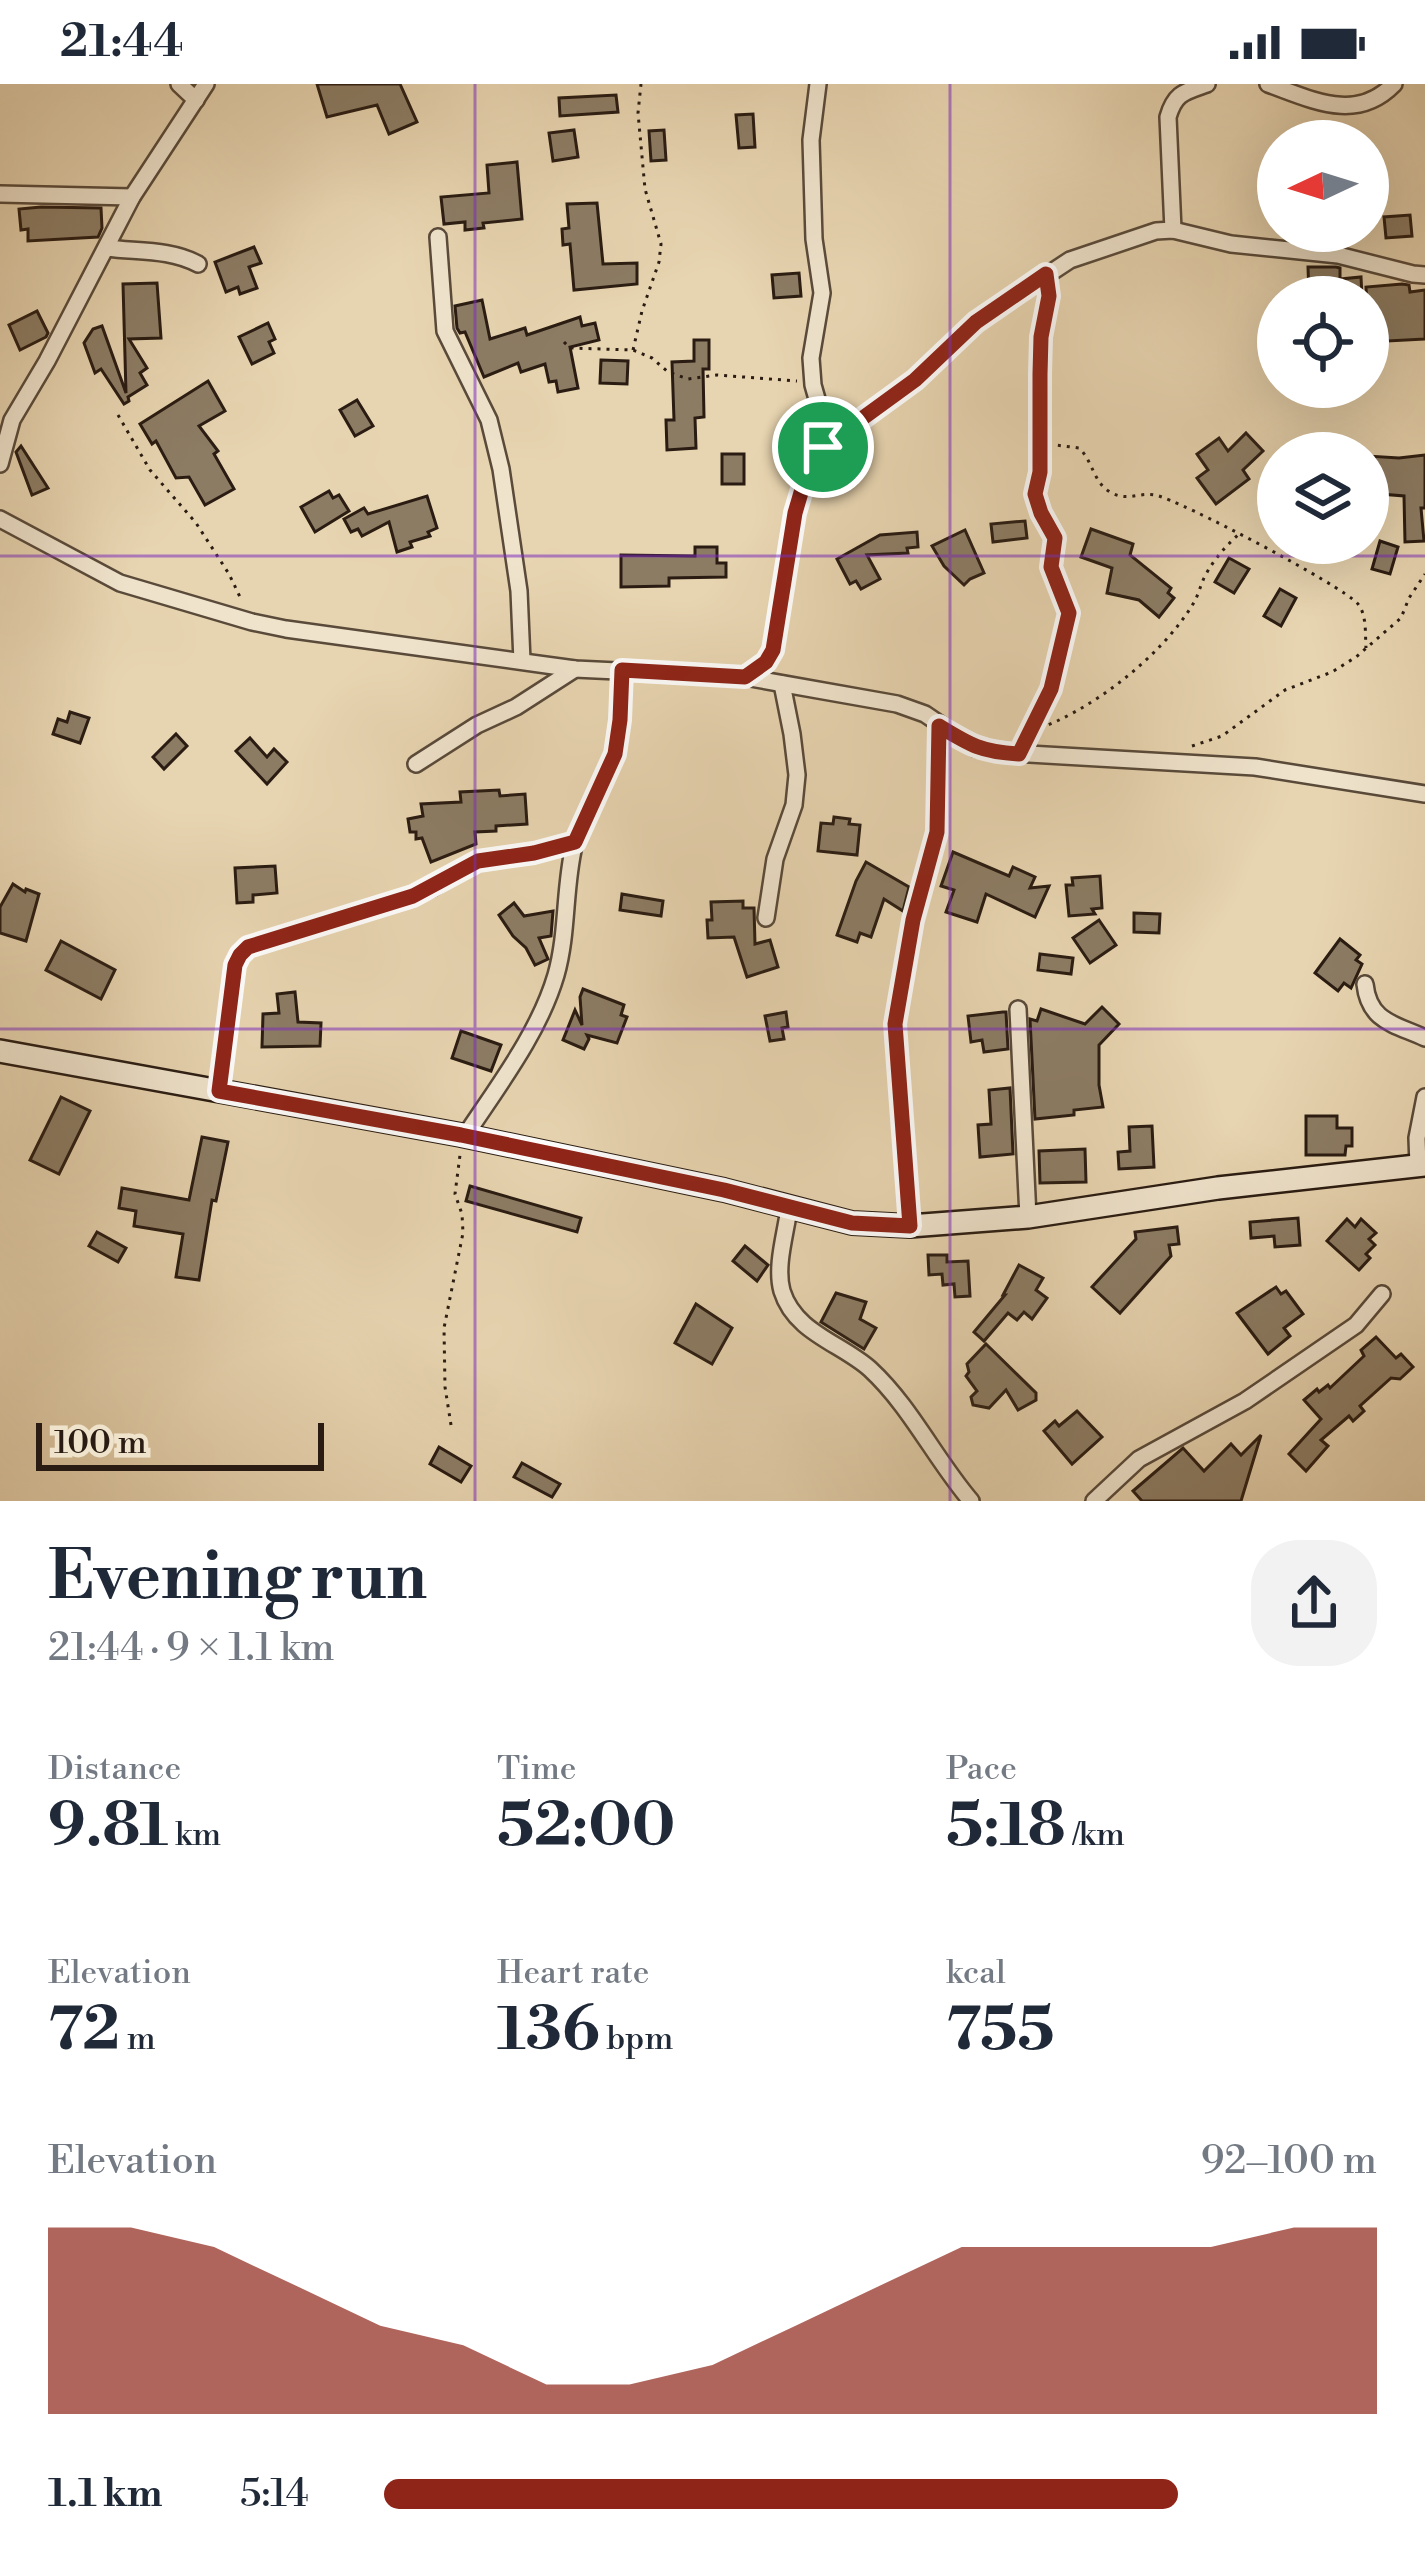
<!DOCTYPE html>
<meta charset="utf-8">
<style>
:root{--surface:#fff;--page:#f2f2f3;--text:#1f2937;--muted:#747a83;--accent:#8f2418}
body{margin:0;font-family:"Libre Bodoni",serif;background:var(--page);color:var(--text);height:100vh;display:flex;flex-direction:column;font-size:45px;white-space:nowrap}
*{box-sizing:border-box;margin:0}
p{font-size:39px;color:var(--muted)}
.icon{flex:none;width:66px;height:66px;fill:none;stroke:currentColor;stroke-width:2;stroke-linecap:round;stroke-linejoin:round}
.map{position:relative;height:1417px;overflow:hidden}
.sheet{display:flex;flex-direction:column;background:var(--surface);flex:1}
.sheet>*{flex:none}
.needle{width:78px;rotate:266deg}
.tools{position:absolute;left:1257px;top:36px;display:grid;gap:24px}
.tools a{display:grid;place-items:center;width:132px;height:132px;border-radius:50%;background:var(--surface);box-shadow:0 12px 48px #0002;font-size:60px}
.scale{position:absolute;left:36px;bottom:30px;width:288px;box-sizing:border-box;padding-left:12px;border:6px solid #2a1c12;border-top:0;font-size:33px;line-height:42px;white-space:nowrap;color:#2a1c12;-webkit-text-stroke:9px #efe3cc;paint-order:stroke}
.pin{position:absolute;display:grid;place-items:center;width:102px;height:102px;color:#fff;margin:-51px;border:6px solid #fff;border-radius:50%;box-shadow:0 3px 12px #0007}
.round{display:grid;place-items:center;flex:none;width:126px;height:126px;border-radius:48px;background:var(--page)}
.overview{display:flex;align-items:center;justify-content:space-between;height:204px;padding:0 48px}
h1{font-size:66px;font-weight:700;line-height:90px}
.figures{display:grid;grid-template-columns:repeat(3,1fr);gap:18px;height:204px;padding:12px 48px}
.figures div{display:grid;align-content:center}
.figures b{font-size:60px;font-weight:700}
.figures small{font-size:33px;font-weight:400}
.figures p{font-size:33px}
.chart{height:336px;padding:24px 48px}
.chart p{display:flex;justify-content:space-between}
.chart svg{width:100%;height:216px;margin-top:12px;fill:var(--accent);opacity:.7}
ul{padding:0 48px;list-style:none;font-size:39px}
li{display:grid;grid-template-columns:192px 144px 1fr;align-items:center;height:90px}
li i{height:30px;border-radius:15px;background:var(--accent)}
.status{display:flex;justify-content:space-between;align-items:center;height:84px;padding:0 60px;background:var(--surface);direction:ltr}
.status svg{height:33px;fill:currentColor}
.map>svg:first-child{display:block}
.building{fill:#8c7c64;stroke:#2a1c12;stroke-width:3}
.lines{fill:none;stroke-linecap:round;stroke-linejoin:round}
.street-casing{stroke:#594a3a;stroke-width:20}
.secondary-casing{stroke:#2a1c12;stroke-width:26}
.path{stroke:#2a1c12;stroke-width:3;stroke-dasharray:3 6;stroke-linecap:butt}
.street{stroke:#efe3cc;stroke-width:15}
.secondary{stroke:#efe3cc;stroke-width:21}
.route-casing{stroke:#fff;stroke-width:24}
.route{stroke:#8f2418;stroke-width:15}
.grid{fill:none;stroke:#7b2cbf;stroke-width:3;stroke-opacity:0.55}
</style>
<div class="status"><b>21:44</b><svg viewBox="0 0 49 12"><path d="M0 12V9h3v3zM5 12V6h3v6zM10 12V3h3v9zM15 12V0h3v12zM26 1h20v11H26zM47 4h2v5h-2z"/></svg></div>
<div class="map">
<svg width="1425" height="1417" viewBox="0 0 1425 1417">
<rect width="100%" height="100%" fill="#e7d4b0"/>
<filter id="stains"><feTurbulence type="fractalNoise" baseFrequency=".00167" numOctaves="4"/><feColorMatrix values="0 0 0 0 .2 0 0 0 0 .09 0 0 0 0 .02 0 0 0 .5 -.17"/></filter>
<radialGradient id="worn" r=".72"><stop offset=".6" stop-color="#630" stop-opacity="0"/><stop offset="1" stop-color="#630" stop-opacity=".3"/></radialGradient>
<g class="building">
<polygon points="317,0 400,0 417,38 389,50 377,21 327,33"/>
<polygon points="616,11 618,28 560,32 559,14"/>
<polygon points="753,30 755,63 739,64 736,31"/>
<polygon points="574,46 578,73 553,77 549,49"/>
<polygon points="664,46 666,76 651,77 649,47"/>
<polygon points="517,78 522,135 483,139 484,144 465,146 465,138 444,140 441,113 489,109 487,81"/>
<polygon points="597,119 603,180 637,179 637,200 574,206 570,160 563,161 562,145 569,144 567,120"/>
<polygon points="41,123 101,124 102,144 98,153 28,157 28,145 21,146 19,125"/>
<polygon points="1410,131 1412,152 1386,154 1384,133"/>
<polygon points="254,163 261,179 249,183 257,204 240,210 238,203 226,208 215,178"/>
<polygon points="1308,183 1336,183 1340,184 1340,195 1361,193 1362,213 1309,213"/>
<polygon points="799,189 801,212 774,214 772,191"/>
<polygon points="157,199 161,254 129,255 147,284 140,289 147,301 128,313 129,317 124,320 101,285 95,289 84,259 93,245 102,242 126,309 123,200"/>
<polygon points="1402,200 1409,201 1410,208 1425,206 1425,255 1369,258 1366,203"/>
<polygon points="482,216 490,255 525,244 527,251 580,233 582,242 595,239 599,256 570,263 578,304 558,308 556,297 549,298 545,280 521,288 518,279 484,293 465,248 460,249 457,244 455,222"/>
<polygon points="37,227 48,249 46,253 20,266 9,241"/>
<polygon points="268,239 275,255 269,258 274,269 252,280 239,253"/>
<polygon points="694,256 709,256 709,285 703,285 704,333 695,334 696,364 667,366 666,336 674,336 672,278 694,277"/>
<polygon points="601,276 628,277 627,300 600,299"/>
<polygon points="208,297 225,327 199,342 218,367 214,370 234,405 205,421 189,393 176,394 156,357 152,360 140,340"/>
<polygon points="357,316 373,342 355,352 340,326"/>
<polygon points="1246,349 1263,367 1243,386 1249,395 1216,420 1197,394 1208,386 1197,370 1219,354 1228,367"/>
<polygon points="21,362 48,404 32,411 16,368"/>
<rect x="722" y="370" width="22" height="30"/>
<polygon points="1425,371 1425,424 1421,424 1424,457 1405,458 1404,412 1368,409 1368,372 1399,374"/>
<polygon points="329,407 333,414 339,411 349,427 315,448 301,423"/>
<polygon points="427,412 437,444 428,448 430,452 410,458 412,463 397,468 389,438 362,452 358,445 351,448 344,435 364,424 368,430"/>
<polygon points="1025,437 1027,454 993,458 991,440"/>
<polygon points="1091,445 1133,460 1130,471 1171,504 1168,509 1174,514 1159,533 1139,516 1107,509 1112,484 1081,473"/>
<polygon points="965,446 984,489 970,495 964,501 944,482 932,462"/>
<polygon points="917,448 918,463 907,464 908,469 867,471 880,495 861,505 856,497 850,500 837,475 880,451"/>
<polygon points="1380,457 1398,463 1390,490 1372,485"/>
<polygon points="695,463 717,463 717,479 726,479 726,493 669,494 669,502 621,503 621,471 695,472"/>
<polygon points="1229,474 1249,485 1234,509 1215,498"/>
<polygon points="1280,505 1296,514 1281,542 1264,532"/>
<polygon points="70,628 89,634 80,659 53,650 58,635 67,638"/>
<polygon points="176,650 187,662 164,685 153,673"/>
<polygon points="250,654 267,673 274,665 287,678 267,700 236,667"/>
<polygon points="499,706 500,712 525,710 527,740 496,742 496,747 475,748 476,760 431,778 422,754 416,755 416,748 410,748 408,735 423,732 421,720 461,718 460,708"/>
<polygon points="834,733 850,735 849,740 860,741 857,771 818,767 821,739 833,740"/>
<polygon points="953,768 1009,792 1013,783 1035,793 1030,804 1049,802 1035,833 986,810 977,838 946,828 954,806 941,802"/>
<polygon points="866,778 909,803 903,827 884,815 871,853 860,849 857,858 837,851 856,797"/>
<polygon points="275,782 277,809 253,811 253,818 237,819 235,784"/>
<polygon points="1100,792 1102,824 1092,825 1095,830 1069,832 1066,801 1073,801 1072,794"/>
<polygon points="13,800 25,808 26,805 39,810 26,857 0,849 0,823"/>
<polygon points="622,810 663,817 661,832 620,826"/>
<polygon points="743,817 743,824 754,824 755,860 770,856 778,883 747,893 734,853 708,854 707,836 712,836 711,818"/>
<polygon points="514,819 524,832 553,827 551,852 539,854 548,875 535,881 526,864 513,852 499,831"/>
<polygon points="1134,829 1160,830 1159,849 1134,848"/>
<polygon points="1099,836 1116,861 1090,879 1073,854"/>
<polygon points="1340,855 1360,871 1356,876 1362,880 1351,904 1344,899 1338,907 1315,889"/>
<polygon points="61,857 115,886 101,915 46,886"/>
<polygon points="1040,870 1073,874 1071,890 1038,886"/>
<polygon points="583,905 624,921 621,931 627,933 617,959 587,951 589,955 584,965 563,956 575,926 582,941 580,913"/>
<polygon points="295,908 298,938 321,939 320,962 262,963 263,930 279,929 277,910"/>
<polygon points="1102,923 1119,940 1099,961 1099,1001 1103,1023 1074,1026 1074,1031 1035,1035 1030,935 1037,937 1041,925 1085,940"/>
<polygon points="786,928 788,943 782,944 784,955 770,957 765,932"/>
<polygon points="1003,928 1006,928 1008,965 984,968 982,956 971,958 968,932"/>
<polygon points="461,947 501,961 491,987 452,974"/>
<polygon points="1010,1004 1013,1070 980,1073 978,1041 991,1040 989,1006"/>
<polygon points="61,1013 90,1027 59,1090 30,1076"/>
<polygon points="1306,1032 1337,1032 1337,1044 1352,1044 1352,1062 1346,1062 1345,1071 1306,1071"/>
<polygon points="1152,1042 1154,1083 1119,1085 1118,1068 1130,1067 1129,1043"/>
<polygon points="202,1053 228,1058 216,1117 212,1116 199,1196 176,1193 183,1150 134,1142 136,1127 119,1124 122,1104 189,1116"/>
<polygon points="1085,1065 1086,1098 1040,1099 1039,1067"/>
<polygon points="470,1102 581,1134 577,1148 466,1117"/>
<polygon points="1298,1134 1300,1161 1275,1163 1274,1152 1251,1154 1250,1138"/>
<polygon points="1347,1135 1355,1143 1361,1135 1376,1149 1369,1155 1375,1161 1366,1170 1370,1174 1359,1186 1327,1157"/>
<polygon points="1177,1143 1179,1160 1169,1161 1171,1172 1120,1229 1092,1203 1136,1155 1135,1148"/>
<polygon points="97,1148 126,1164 118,1178 89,1162"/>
<polygon points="745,1162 768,1181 757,1197 733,1177"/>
<polygon points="928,1171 947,1171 947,1178 968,1177 970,1212 955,1213 954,1200 943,1201 942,1190 929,1191"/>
<polygon points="1019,1181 1043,1194 1036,1206 1047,1214 1032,1235 1024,1228 1017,1236 1008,1229 984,1257 974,1248 1005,1211 1003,1211"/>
<polygon points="1276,1203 1281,1210 1286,1207 1303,1230 1284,1244 1290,1252 1268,1270 1237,1229"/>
<polygon points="836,1209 866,1218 860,1235 876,1244 864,1265 821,1238"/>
<polygon points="696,1220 732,1244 712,1280 675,1259"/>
<polygon points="1376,1253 1396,1274 1401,1270 1413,1283 1400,1295 1391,1294 1360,1322 1364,1327 1353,1337 1349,1332 1321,1356 1328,1362 1306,1387 1289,1370 1321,1335 1304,1316 1317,1305 1319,1308 1328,1301 1330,1304 1364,1272 1361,1266"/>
<polygon points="986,1260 1036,1309 1036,1316 1018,1326 1006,1306 989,1324 973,1321 971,1313 977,1307 966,1292 969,1288 967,1280"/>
<polygon points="1077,1327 1102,1353 1072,1380 1044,1347 1055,1337 1059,1342"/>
<polygon points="1261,1351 1241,1417 1142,1417 1133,1407 1183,1364 1204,1387 1231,1360 1241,1371"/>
<polygon points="439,1363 471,1382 461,1398 430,1380"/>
<polygon points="522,1379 560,1400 552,1413 514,1393"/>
</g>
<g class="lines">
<g class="street-casing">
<g id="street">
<polyline points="179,0 196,16"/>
<polyline points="818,0 811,56 814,155 822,209 811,274 813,301 823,336 823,363"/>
<path d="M1268,0C1313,16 1356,39 1394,0"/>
<polyline points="0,110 132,113"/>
<path d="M1173,146L1168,33C1175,9 1184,8 1207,0"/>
<polyline points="438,153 445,247 489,336 501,385 519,507 522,577"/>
<path d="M107,164C138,168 170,165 198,180"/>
<polyline points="0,380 12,336 47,277 132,113 206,0"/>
<polyline points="0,435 120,499 252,538 286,545 575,585 745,593 897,620 925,630 975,664 993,668 1255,683 1425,710"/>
<polyline points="745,593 766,578 773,566 795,429 808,385 823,363 915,297 976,238 1070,176 1156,147 1173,146 1231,160 1338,171 1413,190 1425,191"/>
<polyline points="416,680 477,641 516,623 575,585"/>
<polyline points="766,834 775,775 794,721 797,691 792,650 782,600"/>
<path d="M1365,900C1369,938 1395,940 1425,954"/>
<polyline points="1018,925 1028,1133"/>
<polyline points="219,1007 235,881 240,871 248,863 413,812 434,803 466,782 479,777 534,769 575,758"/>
<path d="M465,1052C498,1002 539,949 556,891C568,849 564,804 574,762C583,730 606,702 615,669C622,642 621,613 622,586"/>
<polyline points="1418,1082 1417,1054 1425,1013"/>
<path d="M789,1124C786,1149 775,1182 782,1207C795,1249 841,1259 870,1285C911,1323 935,1375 971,1417"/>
<polyline points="910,1142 895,941 913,836 936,748 939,642"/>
<polyline points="1094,1417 1139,1375 1245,1317 1356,1241 1382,1210"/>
</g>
</g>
<g class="secondary-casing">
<polyline id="secondary" points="0,967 461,1051 724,1106 852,1139 910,1142 1028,1133 1218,1104 1425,1081"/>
</g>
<g class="path">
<polyline points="564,258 570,264 633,266 652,274 668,288 688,295 717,291 797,297"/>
<polyline points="633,266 642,227 659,178 661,160 645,105 638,29 641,0"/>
<polyline points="118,331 150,386 196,439 229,490 241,515"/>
<path d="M1040,359L1079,364C1093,377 1093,398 1110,408C1127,418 1138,408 1155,411C1178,415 1343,502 1358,520C1367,531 1365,550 1366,564"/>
<path d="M1032,647C1090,628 1161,573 1193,520C1198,512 1200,503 1204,494C1213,476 1225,463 1239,450"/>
<path d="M1028,652C1044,622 1071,563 1069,529C1068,517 1058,506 1054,494C1048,479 1057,463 1053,449C1046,425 1028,418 1040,389V290L1041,253L1049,212"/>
<polyline points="1192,662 1222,652 1285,606 1332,588 1356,573 1401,534 1409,514 1425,490"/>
<polyline points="451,1341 445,1303 444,1244 463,1149 462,1130 455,1110 460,1071"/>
</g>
<use href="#street" class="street"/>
<use href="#secondary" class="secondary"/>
</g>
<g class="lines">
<g class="route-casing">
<path id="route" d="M1046,190L1049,212L1041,253L1040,290V388L1035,410L1041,429L1055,454L1051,483L1069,529L1051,605L1019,670C981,668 970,661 939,642L937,748L913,836L895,940L910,1142L852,1139L724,1106L461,1051L219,1007L235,881L240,871L248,863L413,812L478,777L534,769L575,758L615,670L620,636L622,586L745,593L766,578L773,566L795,429L808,385L823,363L915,296L976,238Z"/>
</g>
<use href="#route" class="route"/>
</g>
<path class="grid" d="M475,0V1417M950,0V1417M0,472H1425M0,945H1425"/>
<rect width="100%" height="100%" filter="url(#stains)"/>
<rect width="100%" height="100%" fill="url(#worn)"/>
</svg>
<div class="tools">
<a><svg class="needle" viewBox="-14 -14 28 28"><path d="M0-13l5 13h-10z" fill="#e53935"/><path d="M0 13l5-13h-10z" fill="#747a83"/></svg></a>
<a><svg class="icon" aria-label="locate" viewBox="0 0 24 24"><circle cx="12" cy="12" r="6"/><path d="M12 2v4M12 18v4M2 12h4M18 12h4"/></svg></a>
<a><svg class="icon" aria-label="layers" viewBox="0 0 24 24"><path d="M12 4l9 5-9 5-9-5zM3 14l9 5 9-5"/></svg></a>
</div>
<div class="scale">100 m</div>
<div class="pin" style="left:823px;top:363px;background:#1e9e55"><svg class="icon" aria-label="arrive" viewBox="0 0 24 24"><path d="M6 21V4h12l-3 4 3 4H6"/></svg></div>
</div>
<section class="sheet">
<div class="overview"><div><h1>Evening run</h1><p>21:44 · 9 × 1.1 km</p></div><a class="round"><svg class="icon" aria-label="share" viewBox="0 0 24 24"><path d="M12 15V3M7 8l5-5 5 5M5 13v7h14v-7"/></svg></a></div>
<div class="figures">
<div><p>Distance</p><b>9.81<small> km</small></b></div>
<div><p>Time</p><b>52:00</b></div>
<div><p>Pace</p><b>5:18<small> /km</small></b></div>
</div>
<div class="figures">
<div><p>Elevation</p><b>72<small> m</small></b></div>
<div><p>Heart rate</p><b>136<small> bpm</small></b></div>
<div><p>kcal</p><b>755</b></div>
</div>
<div class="chart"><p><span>Elevation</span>92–100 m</p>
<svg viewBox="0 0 160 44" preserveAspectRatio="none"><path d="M0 44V6L10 6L20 10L30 18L40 26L50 30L60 38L70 38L80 34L90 26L100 18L110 10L120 10L130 10L140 10L150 6L160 6V44z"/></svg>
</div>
<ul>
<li><b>1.1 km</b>5:14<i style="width:80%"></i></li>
</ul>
</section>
